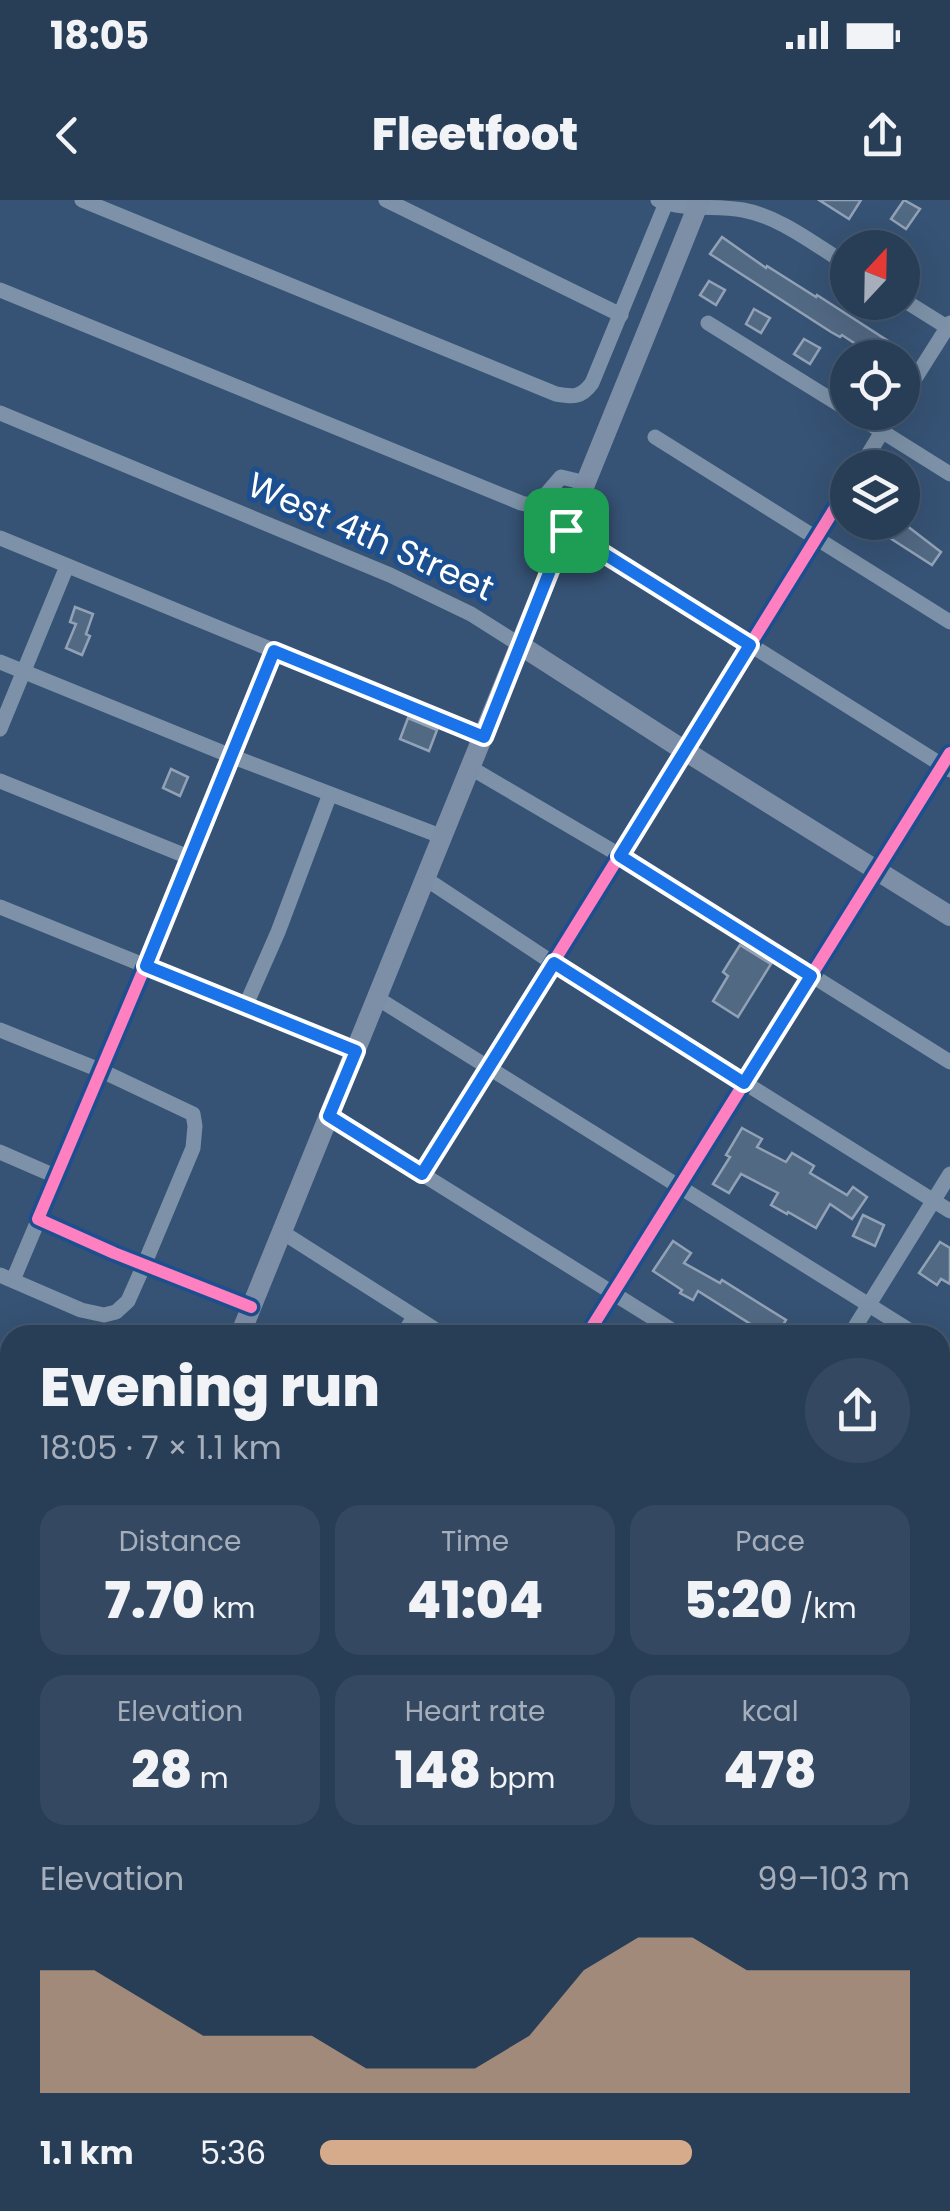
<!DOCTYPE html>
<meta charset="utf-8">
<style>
:root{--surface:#283e57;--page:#344961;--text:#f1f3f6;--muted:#a5aeba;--line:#44576d;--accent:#d6ab8b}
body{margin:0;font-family:Poppins,sans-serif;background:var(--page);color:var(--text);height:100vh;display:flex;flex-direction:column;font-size:38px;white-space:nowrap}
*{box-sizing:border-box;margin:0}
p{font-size:32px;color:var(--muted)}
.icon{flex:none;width:55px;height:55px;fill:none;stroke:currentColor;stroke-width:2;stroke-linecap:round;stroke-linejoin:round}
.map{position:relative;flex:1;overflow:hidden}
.panel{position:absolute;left:0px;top:1125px;width:950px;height:888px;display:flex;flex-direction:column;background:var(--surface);border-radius:30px 30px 0 0;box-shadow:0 10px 40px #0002,0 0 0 2px var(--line)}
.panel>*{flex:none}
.needle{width:65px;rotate:22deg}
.tools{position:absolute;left:830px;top:30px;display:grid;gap:20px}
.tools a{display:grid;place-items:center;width:90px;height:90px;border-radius:50%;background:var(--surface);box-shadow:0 10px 40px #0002,0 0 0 2px var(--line);font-size:50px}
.pin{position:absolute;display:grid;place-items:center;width:85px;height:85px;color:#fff;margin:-42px;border-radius:20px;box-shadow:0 5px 15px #0006}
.round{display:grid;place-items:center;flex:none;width:105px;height:105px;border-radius:52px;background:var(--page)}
.overview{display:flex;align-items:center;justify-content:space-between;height:170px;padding:0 40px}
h1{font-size:55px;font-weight:800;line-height:75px}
.metrics{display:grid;grid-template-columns:repeat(3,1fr);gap:15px;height:170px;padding:10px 40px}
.metrics div{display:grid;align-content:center;border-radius:25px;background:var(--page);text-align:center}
.metrics b{font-size:50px;font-weight:800}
.metrics small{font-size:28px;font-weight:400}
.metrics p{font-size:28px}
.chart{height:280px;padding:20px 40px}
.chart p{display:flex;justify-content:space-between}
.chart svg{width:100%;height:180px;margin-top:10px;fill:var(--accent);opacity:.7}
ul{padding:0 40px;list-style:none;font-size:32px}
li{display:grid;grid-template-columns:160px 120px 1fr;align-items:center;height:75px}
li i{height:25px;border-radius:12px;background:var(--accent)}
.status{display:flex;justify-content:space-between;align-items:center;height:70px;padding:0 50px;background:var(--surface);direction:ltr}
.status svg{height:28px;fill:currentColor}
header{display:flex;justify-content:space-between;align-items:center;height:130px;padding:0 40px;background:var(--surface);font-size:45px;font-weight:800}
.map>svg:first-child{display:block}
.building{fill:#526984;stroke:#92a2b6;stroke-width:2.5}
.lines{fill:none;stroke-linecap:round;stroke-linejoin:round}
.minor{stroke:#7d92a8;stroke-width:15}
.major{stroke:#7d8ea7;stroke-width:20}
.major-bridge{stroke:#7d8ea7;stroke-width:20}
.cycleway-casing{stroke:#1b4f8f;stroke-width:19}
.cycleway{stroke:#ff80c0;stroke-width:12}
.route-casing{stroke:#fff;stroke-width:20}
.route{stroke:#1a73e8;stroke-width:12}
.labels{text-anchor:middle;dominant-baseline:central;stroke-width:10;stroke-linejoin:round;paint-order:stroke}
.street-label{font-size:35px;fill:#fff;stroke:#1b4f8f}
</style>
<div class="status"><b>18:05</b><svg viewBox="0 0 49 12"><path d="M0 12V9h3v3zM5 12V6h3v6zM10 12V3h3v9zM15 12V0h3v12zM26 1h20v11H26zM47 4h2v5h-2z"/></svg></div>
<header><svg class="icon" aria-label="back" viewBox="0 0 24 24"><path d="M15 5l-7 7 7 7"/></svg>Fleetfoot<svg class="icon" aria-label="share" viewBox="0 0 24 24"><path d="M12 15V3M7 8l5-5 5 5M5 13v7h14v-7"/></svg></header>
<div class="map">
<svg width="950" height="2011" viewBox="0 0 950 2011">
<rect width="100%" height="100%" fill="#365274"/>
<g class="building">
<polygon points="819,0 861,0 849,19"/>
<polygon points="904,0 920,9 906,29 891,19"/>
<polygon points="722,37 766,68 767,66 816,97 817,95 902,150 897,158 877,158 842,135 840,137 831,132 710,54"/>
<polygon points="709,81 725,90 716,105 700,95"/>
<polygon points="754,109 770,118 761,133 746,124"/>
<polygon points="804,139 820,148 810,164 794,154"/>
<polygon points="865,322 902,322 941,352 932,365"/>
<polygon points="75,407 93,414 86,434 90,436 82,455 66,448 76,424 70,422"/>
<polygon points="408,518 437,530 429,551 400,539"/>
<polygon points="171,569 188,577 180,596 163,588"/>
<polygon points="740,745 771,764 738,817 713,801 728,776 723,772"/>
<polygon points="742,928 762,939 757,947 786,962 792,953 814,966 810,973 847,995 853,987 867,997 852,1019 830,1004 816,1028 788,1012 787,1014 771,1005 778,993 741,974 729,993 713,984 730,957 726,955"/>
<polygon points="863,1015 884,1025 875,1046 853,1036"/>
<polygon points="673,1041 691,1053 684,1063 720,1083 722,1080 786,1120 777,1135 768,1135 698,1091 693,1100 680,1093 682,1090 653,1071"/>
<polygon points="940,1042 950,1048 950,1084 941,1079 937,1085 919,1073"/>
</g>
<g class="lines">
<g class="minor">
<path d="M82,0L556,194C573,197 581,198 592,183L666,3"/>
<polyline points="386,0 621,115"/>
<path d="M658,0C685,11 715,5 743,10C781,17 815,45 848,65"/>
<polyline points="0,90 521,303 530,305 543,298 561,277 586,283"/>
<polyline points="902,99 950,129"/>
<polyline points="708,123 848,210"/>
<polyline points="902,199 950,123"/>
<polyline points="851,212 950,274"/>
<polyline points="0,213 390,375 471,414 520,445"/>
<polyline points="655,237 950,422"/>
<polyline points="860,268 894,212"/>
<polyline points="567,330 950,570"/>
<polyline points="0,338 484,537"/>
<polyline points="0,462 231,556 443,637"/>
<polyline points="0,529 67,366"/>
<polyline points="471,568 621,656 950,862"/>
<polyline points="0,581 191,658"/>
<polyline points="426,679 553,763 950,1011"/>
<polyline points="0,707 356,851"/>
<polyline points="377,798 917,1135"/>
<polyline points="245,807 278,732 330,594"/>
<polyline points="0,830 102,871 193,914 195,926 193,948 144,1065 128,1101 116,1112 104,1115 81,1110 0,1075"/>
<polyline points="329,916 680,1135"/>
<polyline points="0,952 55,976"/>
<polyline points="422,974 848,287"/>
<polyline points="38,1019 114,1053 251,1107"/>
<polyline points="282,1032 444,1135"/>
<polyline points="13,1080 191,658 274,451"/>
<polyline points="403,1135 414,1117"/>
<polyline points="587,1135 950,553"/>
<polyline points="850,1135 950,974"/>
<polyline points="940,1150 950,1156"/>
<polyline points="0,1199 10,1203"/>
<polyline points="940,1298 950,1304"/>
<polyline points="0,1325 10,1329"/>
<polyline points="940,1422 950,1406"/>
<polyline points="0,1470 10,1474"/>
<polyline points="0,1575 10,1579"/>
<polyline points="940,1658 950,1662"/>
<polyline points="0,1811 10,1815"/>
<polyline points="940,1814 950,1788"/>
<polyline points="940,1912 950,1916"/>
<polyline points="0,1935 10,1939"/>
<polyline points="940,1979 950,1983"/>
<polyline points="164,2002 185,2011"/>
<polyline points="472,2002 493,2011"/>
<polyline points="819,2002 840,2011"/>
<polyline points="662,2011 665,2002"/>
<polyline points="863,2011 866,2002"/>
</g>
<g class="major">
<polyline points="520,445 685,551 950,716"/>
<polyline points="240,1135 661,97"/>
<polyline points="0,1725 10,1700"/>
</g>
<polyline class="major-bridge" points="661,97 700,0"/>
<g class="cycleway-casing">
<g id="cycleway">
<polyline points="422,974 848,287"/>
<polyline points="251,1107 114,1053 38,1019 191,658 274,451"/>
<polyline points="587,1135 950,553"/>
</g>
</g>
<use href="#cycleway" class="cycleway"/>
</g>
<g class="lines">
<g class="route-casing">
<polygon id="route" points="566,330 750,445 620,656 811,776 744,883 554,763 422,974 329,916 356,851 146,766 274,451 484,537"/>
</g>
<use href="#route" class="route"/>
</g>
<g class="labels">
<g class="street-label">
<text transform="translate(371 336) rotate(24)">West 4th Street</text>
</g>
</g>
</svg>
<div class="tools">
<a><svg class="needle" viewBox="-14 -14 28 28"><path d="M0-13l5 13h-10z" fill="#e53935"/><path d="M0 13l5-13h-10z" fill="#a5aeba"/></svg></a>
<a><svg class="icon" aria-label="locate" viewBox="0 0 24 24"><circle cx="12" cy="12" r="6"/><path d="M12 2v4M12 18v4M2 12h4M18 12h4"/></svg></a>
<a><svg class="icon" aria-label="layers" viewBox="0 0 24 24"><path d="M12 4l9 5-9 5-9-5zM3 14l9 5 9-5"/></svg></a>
</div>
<div class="pin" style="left:566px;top:330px;background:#1e9e55"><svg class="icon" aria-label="arrive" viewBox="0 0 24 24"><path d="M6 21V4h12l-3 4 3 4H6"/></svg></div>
<section class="panel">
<div class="overview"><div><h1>Evening run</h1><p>18:05 · 7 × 1.1 km</p></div><a class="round"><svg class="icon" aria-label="share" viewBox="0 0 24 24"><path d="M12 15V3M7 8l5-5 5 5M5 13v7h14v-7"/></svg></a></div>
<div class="metrics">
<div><p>Distance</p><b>7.70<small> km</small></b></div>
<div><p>Time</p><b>41:04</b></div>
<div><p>Pace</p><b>5:20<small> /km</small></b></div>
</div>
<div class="metrics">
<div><p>Elevation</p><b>28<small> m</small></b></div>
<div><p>Heart rate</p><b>148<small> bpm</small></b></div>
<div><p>kcal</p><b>478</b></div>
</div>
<div class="chart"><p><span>Elevation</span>99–103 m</p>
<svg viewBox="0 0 160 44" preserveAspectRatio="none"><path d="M0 44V14L10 14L20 22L30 30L40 30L50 30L60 38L70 38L80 38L90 30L100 14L110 6L120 6L130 14L140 14L150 14L160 14V44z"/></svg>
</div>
<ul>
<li><b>1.1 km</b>5:36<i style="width:63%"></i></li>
</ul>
</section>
</div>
